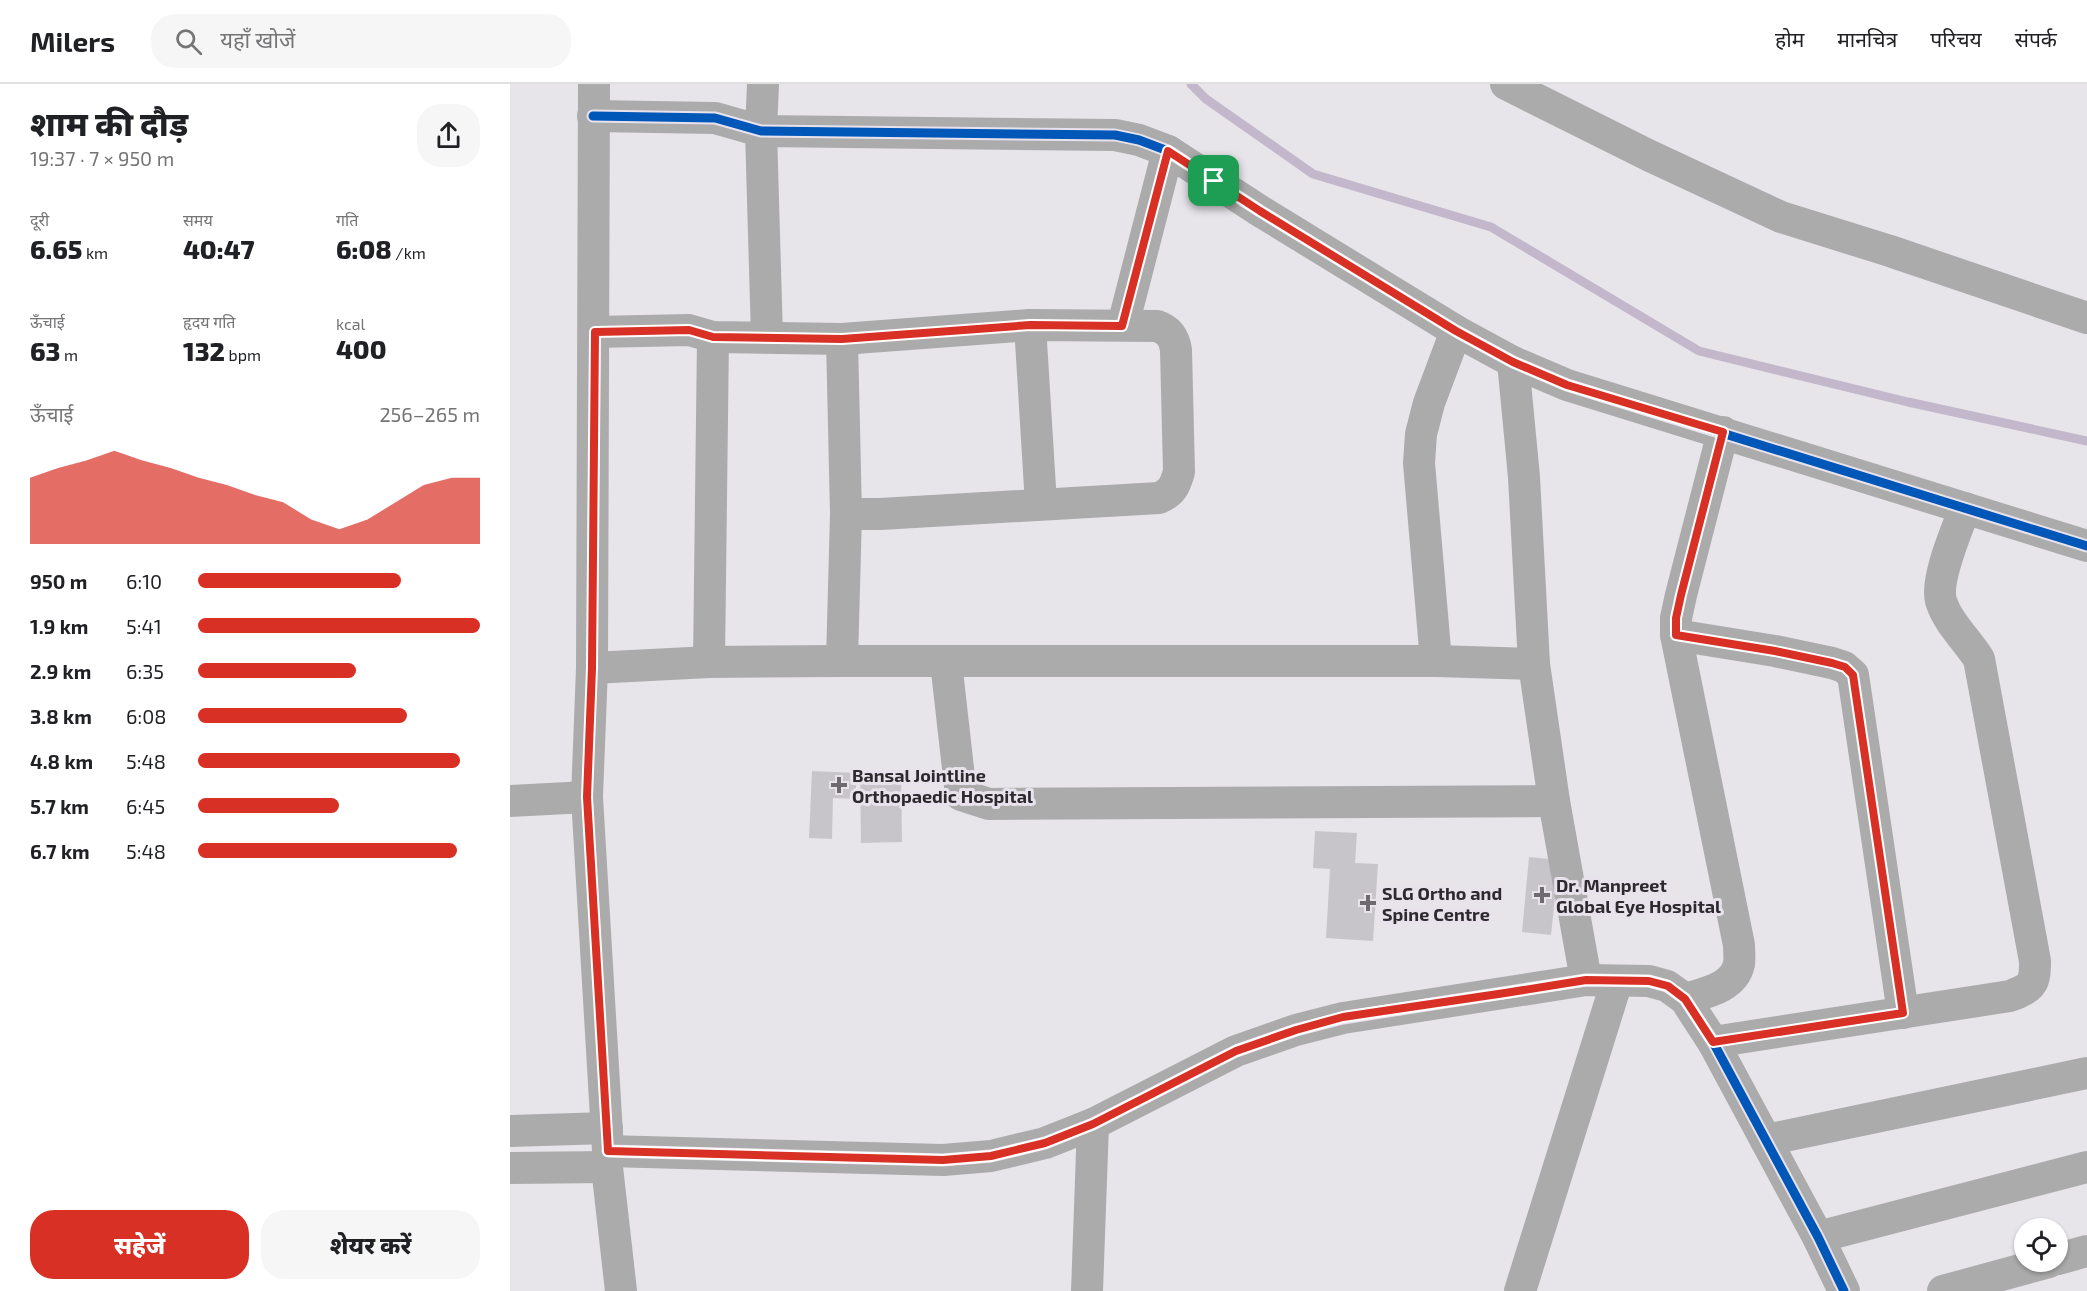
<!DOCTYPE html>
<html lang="hi">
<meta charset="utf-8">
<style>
:root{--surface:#fff;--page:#f6f6f6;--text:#202124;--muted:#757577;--line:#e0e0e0;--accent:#d93025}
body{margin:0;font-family:"Exo 2","Noto Sans Devanagari",sans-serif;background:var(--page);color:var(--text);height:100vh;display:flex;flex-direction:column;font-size:22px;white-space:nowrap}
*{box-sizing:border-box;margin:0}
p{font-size:20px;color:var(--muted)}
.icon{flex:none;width:33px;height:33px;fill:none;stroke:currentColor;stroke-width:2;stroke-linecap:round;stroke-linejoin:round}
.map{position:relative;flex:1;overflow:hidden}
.drawer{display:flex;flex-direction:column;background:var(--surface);width:510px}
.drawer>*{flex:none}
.buttons{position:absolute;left:1504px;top:1134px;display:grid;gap:12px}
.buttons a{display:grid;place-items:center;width:54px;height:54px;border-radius:50%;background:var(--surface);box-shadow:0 2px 4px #0004;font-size:30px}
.pin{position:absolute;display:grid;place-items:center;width:51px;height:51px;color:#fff;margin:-26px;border-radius:12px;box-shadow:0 3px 9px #0006}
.round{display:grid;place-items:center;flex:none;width:63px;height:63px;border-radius:24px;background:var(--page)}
.summary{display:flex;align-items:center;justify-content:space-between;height:102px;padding:0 30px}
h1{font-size:33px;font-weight:800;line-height:45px}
.metrics{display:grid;grid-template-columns:repeat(3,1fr);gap:9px;height:102px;padding:6px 30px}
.metrics div{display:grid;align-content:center}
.metrics b{font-size:26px;font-weight:800}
.metrics small{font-size:16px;font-weight:400}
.metrics p{font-size:16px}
.chart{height:168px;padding:12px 30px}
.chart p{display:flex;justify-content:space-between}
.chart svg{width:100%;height:108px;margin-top:6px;fill:var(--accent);opacity:.7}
.action{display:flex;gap:12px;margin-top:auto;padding:12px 30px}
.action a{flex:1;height:69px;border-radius:24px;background:var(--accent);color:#fff;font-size:24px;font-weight:800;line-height:69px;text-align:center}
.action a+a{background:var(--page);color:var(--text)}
ul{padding:0 30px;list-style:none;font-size:20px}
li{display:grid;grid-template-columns:96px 72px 1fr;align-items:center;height:45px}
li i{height:15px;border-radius:8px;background:var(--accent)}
header{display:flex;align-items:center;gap:36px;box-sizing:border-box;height:84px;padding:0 30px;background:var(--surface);border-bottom:2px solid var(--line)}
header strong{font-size:28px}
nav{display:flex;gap:33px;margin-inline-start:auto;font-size:21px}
.search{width:420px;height:54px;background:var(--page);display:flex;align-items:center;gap:15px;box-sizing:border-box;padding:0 21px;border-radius:24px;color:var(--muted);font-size:22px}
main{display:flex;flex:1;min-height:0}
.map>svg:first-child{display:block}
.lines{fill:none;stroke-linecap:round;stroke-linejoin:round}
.stream{stroke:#c2b7cb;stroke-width:9}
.building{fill:#c8c5ca}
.minor{stroke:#acabac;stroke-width:32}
.cycleway-casing{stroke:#e8e2ed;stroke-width:13}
.cycleway{stroke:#0057b8;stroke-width:9}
.route-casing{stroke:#fff;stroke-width:12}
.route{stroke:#d93025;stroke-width:8}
.poi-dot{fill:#6e6b70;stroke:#e8e2ed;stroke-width:2}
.labels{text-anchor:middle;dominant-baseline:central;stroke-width:6;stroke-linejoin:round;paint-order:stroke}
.poi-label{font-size:18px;font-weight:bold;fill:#2c2a2e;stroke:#e8e2ed;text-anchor:start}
</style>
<header>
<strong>Milers</strong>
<div class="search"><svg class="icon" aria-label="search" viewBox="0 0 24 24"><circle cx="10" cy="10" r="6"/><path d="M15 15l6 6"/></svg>यहाँ खोजें</div>
<nav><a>होम</a><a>मानचित्र</a><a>परिचय</a><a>संपर्क</a></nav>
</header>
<main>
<section class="drawer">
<div class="summary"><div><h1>शाम की दौड़</h1><p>19:37 · 7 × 950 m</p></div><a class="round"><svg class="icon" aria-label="share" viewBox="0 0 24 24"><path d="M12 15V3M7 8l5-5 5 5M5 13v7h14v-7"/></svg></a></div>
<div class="metrics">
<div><p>दूरी</p><b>6.65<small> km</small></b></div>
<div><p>समय</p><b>40:47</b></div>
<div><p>गति</p><b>6:08<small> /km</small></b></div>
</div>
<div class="metrics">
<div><p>ऊँचाई</p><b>63<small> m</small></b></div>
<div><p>हृदय गति</p><b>132<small> bpm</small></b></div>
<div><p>kcal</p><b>400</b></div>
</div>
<div class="chart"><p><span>ऊँचाई</span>256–265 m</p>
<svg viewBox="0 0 160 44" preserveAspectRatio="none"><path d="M0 44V17L10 13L20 10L30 6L40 10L50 13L60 17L70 20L80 24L90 27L100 34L110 38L120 34L130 27L140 20L150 17L160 17V44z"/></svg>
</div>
<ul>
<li><b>950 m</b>6:10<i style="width:72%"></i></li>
<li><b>1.9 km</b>5:41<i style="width:100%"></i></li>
<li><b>2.9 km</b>6:35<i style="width:56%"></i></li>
<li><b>3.8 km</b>6:08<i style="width:74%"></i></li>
<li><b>4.8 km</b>5:48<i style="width:93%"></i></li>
<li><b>5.7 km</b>6:45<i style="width:50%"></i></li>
<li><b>6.7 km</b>5:48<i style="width:92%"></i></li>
</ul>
<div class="action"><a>सहेजें</a><a>शेयर करें</a></div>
</section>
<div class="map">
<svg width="1577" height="1207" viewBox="0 0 1577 1207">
<rect width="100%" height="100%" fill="#e8e5ea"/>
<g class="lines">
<polyline class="stream" points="681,0 696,15 803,90 981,143 1189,267 1398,318 1577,357"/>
</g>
<g class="building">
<polygon points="302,687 347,689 345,715 323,714 322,755 299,754"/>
<polygon points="391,689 392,758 351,759 350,690"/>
<polygon points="805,747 847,749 845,779 868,780 863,857 816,854 820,785 803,784"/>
<polygon points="1019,773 1049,776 1041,851 1012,848"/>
</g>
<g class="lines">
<g class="minor">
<polyline points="84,0 82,584 77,713 98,1067 97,1083 111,1207"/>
<polyline points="253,0 251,47 257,253"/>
<polyline points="996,0 1138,71 1271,133 1380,167 1577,234"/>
<polyline points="83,32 205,34 251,47 605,51 629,56 658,67 750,127 946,247 1003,278 1057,301 1577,462"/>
<polyline points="520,241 531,420"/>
<polyline points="613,241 658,67"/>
<path d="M85,248L179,246L203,253L332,255L520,241L647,242C659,246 664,253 666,266L669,388C665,401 663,408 649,414L370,430H336L332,577"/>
<polyline points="332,255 336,430"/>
<polyline points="1003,278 1014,393 1024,580 1044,717 1076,896"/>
<polyline points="1166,551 1265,567 1322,579 1334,583 1343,591 1393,929"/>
<polyline points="926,577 909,379 911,350 919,319 946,247"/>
<polyline points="199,578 203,253"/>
<polyline points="436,578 451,711 479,720 1044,717"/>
<polyline points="82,584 199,578 332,577 926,577 1024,580"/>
<polyline points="0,717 77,713"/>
<path d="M1175,915C1194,909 1224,904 1229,880C1230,874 1229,867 1229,861L1166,551V534L1171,511L1213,348"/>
<path d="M1203,958L1500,912C1522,903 1525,901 1525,877L1469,575C1457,556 1438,539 1431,517C1425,495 1447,446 1455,424"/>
<polyline points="0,1047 97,1044"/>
<polyline points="1256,1056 1577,989"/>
<polyline points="98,1067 433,1076 481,1072 535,1059 583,1040 726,967 786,946 833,934 1076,896 1139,897 1157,902 1175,915 1203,958 1308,1153 1334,1207"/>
<polyline points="0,1084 97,1083"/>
<polyline points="1308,1153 1577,1083"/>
<polyline points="1548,1175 1577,1167"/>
<polyline points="577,1207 583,1040"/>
<polyline points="1010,1207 1107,897"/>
<polyline points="1433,1207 1539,1178"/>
</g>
<g class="cycleway-casing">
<g id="cycleway">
<polyline points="83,32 205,34 251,47 605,51 629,56 658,67 750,127 946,247 1003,278 1057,301 1577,462"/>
<polyline points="98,1067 433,1076 481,1072 535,1059 583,1040 726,967 786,946 833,934 1076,896 1139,897 1157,902 1175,915 1203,958 1308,1153 1334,1207"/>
</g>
</g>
<use href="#cycleway" class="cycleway"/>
</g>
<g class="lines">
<g class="route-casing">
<polygon id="route" points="658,67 750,127 946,247 1003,278 1057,301 1213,348 1171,511 1166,534 1166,551 1265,567 1322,579 1335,583 1343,591 1393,929 1203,958 1175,915 1158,902 1139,897 1076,896 995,909 833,933 786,946 726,967 583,1040 535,1059 481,1072 433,1076 98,1067 77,713 82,584 85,248 179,246 203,253 332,255 520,241 612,242"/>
</g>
<use href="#route" class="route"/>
</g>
<g class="poi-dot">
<path d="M326 692h6v6h6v6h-6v6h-6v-6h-6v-6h6z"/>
<path d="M1029 802h6v6h6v6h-6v6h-6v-6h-6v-6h6z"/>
<path d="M855 810h6v6h6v6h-6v6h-6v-6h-6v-6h6z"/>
</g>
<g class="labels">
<g class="poi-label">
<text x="342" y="691">Bansal Jointline<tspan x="342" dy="21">Orthopaedic Hospital</tspan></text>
<text x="1046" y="801">Dr. Manpreet<tspan x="1046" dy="21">Global Eye Hospital</tspan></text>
<text x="872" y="809">SLG Ortho and<tspan x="872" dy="21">Spine Centre</tspan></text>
</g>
</g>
</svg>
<div class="buttons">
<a><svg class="icon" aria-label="locate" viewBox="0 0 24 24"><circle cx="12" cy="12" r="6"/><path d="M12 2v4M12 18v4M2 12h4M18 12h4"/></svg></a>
</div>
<div class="pin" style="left:704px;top:97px;background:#1e9e55"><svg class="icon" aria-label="arrive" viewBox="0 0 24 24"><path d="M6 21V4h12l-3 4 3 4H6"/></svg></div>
</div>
</main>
